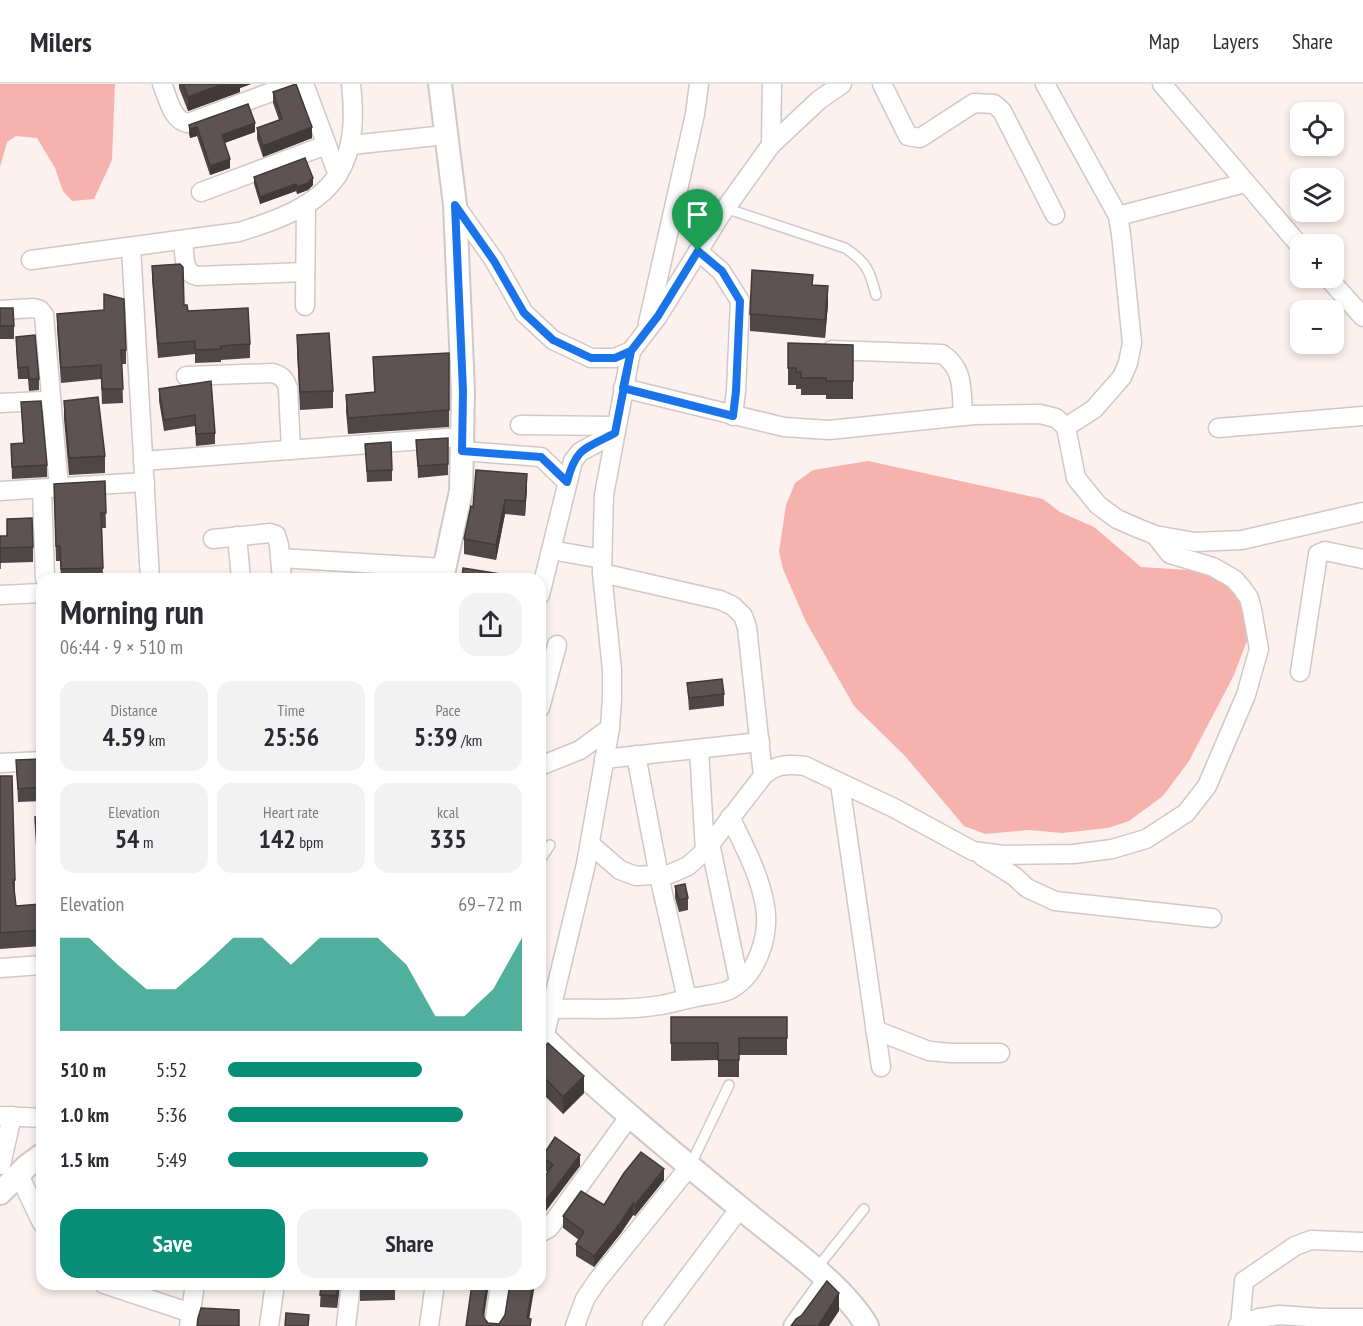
<!DOCTYPE html>
<meta charset="utf-8">
<style>
:root{--surface:#fff;--page:#f2f2f3;--text:#2b2b33;--muted:#7c7c81;--line:#e1e1e2;--accent:#088e76}
body{margin:0;font-family:"PT Sans Narrow",sans-serif;background:var(--page);color:var(--text);height:100vh;display:flex;flex-direction:column;font-size:22px;white-space:nowrap}
*{box-sizing:border-box;margin:0}
p{font-size:20px;color:var(--muted)}
.icon{flex:none;width:33px;height:33px;fill:none;stroke:currentColor;stroke-width:2;stroke-linecap:round;stroke-linejoin:round}
.map{position:relative;flex:1;overflow:hidden}
.drawer{position:absolute;left:36px;top:489px;width:510px;height:717px;display:flex;flex-direction:column;background:var(--surface);border-radius:18px;box-shadow:0 3px 9px #0003}
.drawer>*{flex:none}
.controls{position:absolute;left:1290px;top:18px;display:grid;gap:12px}
.controls a{display:grid;place-items:center;width:54px;height:54px;border-radius:12px;background:var(--surface);box-shadow:0 3px 9px #0003;font-size:30px}
.pin{position:absolute;display:grid;place-items:center;width:51px;height:51px;color:#fff;margin:-62px -26px;border-radius:50% 50% 50% 0;rotate:-45deg;box-shadow:0 0 6px #0007}
.pin .icon{rotate:45deg}
.round{display:grid;place-items:center;flex:none;width:63px;height:63px;border-radius:18px;background:var(--page)}
.head{display:flex;align-items:center;justify-content:space-between;height:102px;padding:0 24px}
h1{font-size:33px;font-weight:700;line-height:45px}
.stats{display:grid;grid-template-columns:repeat(3,1fr);gap:9px;height:102px;padding:6px 24px}
.stats div{display:grid;align-content:center;border-radius:15px;background:var(--page);text-align:center}
.stats b{font-size:26px;font-weight:700}
.stats small{font-size:16px;font-weight:400}
.stats p{font-size:16px}
.chart{height:168px;padding:12px 24px}
.chart p{display:flex;justify-content:space-between}
.chart svg{width:100%;height:108px;margin-top:6px;fill:var(--accent);opacity:.7}
.action{display:flex;gap:12px;margin-top:auto;padding:12px 24px}
.action a{flex:1;height:69px;border-radius:18px;background:var(--accent);color:#fff;font-size:24px;font-weight:700;line-height:69px;text-align:center}
.action a+a{background:var(--page);color:var(--text)}
ul{padding:0 24px;list-style:none;font-size:20px}
li{display:grid;grid-template-columns:96px 72px 1fr;align-items:center;height:45px}
li i{height:15px;border-radius:8px;background:var(--accent)}
header{display:flex;align-items:center;gap:36px;box-sizing:border-box;height:84px;padding:0 30px;background:var(--surface);border-bottom:2px solid var(--line)}
header strong{font-size:28px}
nav{display:flex;gap:33px;margin-inline-start:auto;font-size:21px}
.map>svg:first-child{display:block}
.water{fill:#f6b2ac}
.lines{fill:none;stroke-linecap:round;stroke-linejoin:round}
.service-casing{stroke:#d2c7c6;stroke-width:12}
.minor-casing{stroke:#d2c7c6;stroke-width:21}
.tertiary-casing{stroke:#d2c7c6;stroke-width:26}
.service{stroke:#fff;stroke-width:9}
.minor{stroke:#fff;stroke-width:18}
.tertiary{stroke:#fff;stroke-width:22}
.wall{fill:#4f4747}
.shaded-wall{fill:#403a39}
.building{fill:#5c5352;stroke:#403a39;stroke-width:1.5}
.route-casing{stroke:#fff;stroke-width:12}
.route{stroke:#1a73e8;stroke-width:8}
</style>
<header>
<strong>Milers</strong>
<nav><a>Map</a><a>Layers</a><a>Share</a></nav>
</header>
<div class="map">
<svg width="1363" height="1242" viewBox="0 0 1363 1242">
<rect width="100%" height="100%" fill="#fcf1ef"/>
<g class="water">
<polygon points="0,0 115,0 112,76 94,115 72,117 63,107 55,84 37,54 16,52 7,58 0,83"/>
<polygon points="868,377 1043,415 1060,428 1094,443 1141,483 1202,487 1239,510 1245,519 1249,552 1233,593 1189,677 1163,712 1129,737 1108,744 1062,749 1029,746 985,750 964,742 905,672 854,622 806,538 783,485 779,468 786,421 795,399 813,386"/>
</g>
<g class="lines">
<g class="service-casing">
<g id="service">
<path d="M725,124L845,164C867,178 870,188 876,211"/>
<polyline points="540,776 550,761"/>
<polyline points="690,1082 729,1001"/>
<polyline points="817,1184 864,1125"/>
</g>
</g>
<g class="minor-casing">
<g id="minor">
<path d="M162,0C168,14 172,37 188,39L293,0"/>
<polyline points="304,0 338,91"/>
<polyline points="882,0 908,52 920,54 974,19 994,20 1002,27 1055,131"/>
<polyline points="1045,0 1118,132 1121,150 1132,259 1128,279 1122,293 1094,325 1066,343"/>
<polyline points="1162,0 1300,162"/>
<polyline points="351,61 446,51"/>
<polyline points="771,61 772,0"/>
<polyline points="201,108 326,61"/>
<polyline points="455,121 494,176 524,229 553,256 591,274 615,274 631,267 658,232 720,132 771,61 819,16 842,0"/>
<polyline points="1118,132 1245,99"/>
<path d="M183,156C185,169 182,189 197,192L305,188"/>
<polyline points="131,163 150,495"/>
<polyline points="698,167 721,187 740,217 736,307 733,332"/>
<path d="M31,176L239,148C324,122 362,95 351,0"/>
<polyline points="1328,194 1363,233"/>
<polyline points="305,222 306,121"/>
<polyline points="0,226 34,224 40,226 44,231 59,404"/>
<polyline points="648,239 695,30 699,0"/>
<path d="M832,266L942,270C965,285 961,307 963,332"/>
<path d="M186,292L273,289C282,292 285,295 288,304L291,366"/>
<polyline points="623,304 784,343 829,346 974,331 1040,330 1056,334 1066,343 1076,394 1098,421 1117,435 1140,445 1155,451 1195,458 1242,456 1363,428"/>
<polyline points="0,319 43,317"/>
<polyline points="520,341 616,342"/>
<polyline points="1218,344 1363,332"/>
<polyline points="462,367 541,373 567,398"/>
<polyline points="143,377 462,353"/>
<polyline points="42,405 45,495"/>
<polyline points="0,407 145,398"/>
<polyline points="237,452 241,495"/>
<polyline points="213,455 270,449 276,451 279,461 282,495"/>
<polyline points="551,466 602,475"/>
<polyline points="280,474 445,484"/>
<polyline points="602,489 720,516 733,522 743,532 747,543 763,692"/>
<polyline points="0,511 42,509"/>
<polyline points="540,511 573,377 580,368 615,349"/>
<polyline points="1300,588 1318,470 1325,467 1363,475"/>
<polyline points="540,624 557,561"/>
<polyline points="699,665 705,767"/>
<polyline points="636,671 659,792 687,915"/>
<polyline points="604,675 760,658"/>
<polyline points="0,679 42,677"/>
<polyline points="540,682 580,666 610,644"/>
<polyline points="840,700 881,983"/>
<polyline points="710,759 739,898"/>
<path d="M590,760L620,786L636,792L670,790L688,782L705,767L763,692C776,680 787,680 805,682L894,724L973,767L1003,771L1074,770L1112,765L1146,755L1186,729L1207,702L1246,611L1259,565L1252,526L1249,514L1242,504L1234,495L1213,483L1170,470L1155,451"/>
<polyline points="982,772 1014,792 1027,804 1055,817 1212,834"/>
<polyline points="0,884 42,881"/>
<path d="M551,925C587,924 625,927 661,921C673,919 685,915 697,913C707,911 720,910 729,906C757,892 770,852 765,822C760,791 744,762 730,733"/>
<polyline points="875,946 929,967 951,969 1000,969"/>
<polyline points="544,954 586,780 610,644 612,615 612,586 602,489 604,411 631,267"/>
<polyline points="2,1032 42,1034"/>
<polyline points="1,1081 12,1032"/>
<polyline points="19,1091 42,1139"/>
<polyline points="540,1149 549,1144 629,1033"/>
<polyline points="104,1200 191,1229"/>
<polyline points="652,1241 740,1124"/>
<polyline points="189,1242 195,1200"/>
<polyline points="269,1242 275,1200"/>
<polyline points="346,1242 351,1200"/>
<polyline points="429,1242 435,1200"/>
<polyline points="494,1242 500,1200"/>
<polyline points="575,1242 585,1215 597,1197 689,1083"/>
<polyline points="793,1242 827,1195"/>
<polyline points="1238,1242 1259,1234 1279,1231 1324,1234 1363,1234"/>
<polyline points="1240,1242 1244,1197 1295,1162 1311,1156 1363,1158"/>
</g>
</g>
<g class="tertiary-casing">
<g id="tertiary">
<polyline points="440,0 455,121 463,307 461,407 442,495"/>
<path d="M540,950C606,1014 673,1069 744,1127C781,1158 843,1200 867,1242"/>
<polyline points="0,1109 27,1082 42,1071"/>
</g>
</g>
<use href="#service" class="service"/>
<use href="#minor" class="minor"/>
<use href="#tertiary" class="tertiary"/>
</g>
<g class="wall">
<polygon points="179,0 251,0 240,4 240,8 188,27 179,4"/>
<polygon points="273,8 312,54 263,73 257,55 257,44 279,36 273,19"/>
<polygon points="189,41 255,48 224,59 230,84 210,91 197,52 190,54 189,50"/>
<polygon points="254,93 313,101 308,106 297,110 296,107 260,120 254,100"/>
<polygon points="152,182 184,221 188,227 250,260 250,274 221,276 221,278 195,279 195,270 158,274 152,195"/>
<polygon points="828,220 825,254 750,247 750,230"/>
<polygon points="0,224 14,242 14,255 0,255"/>
<polygon points="57,230 126,266 126,280 122,280 123,319 102,320 101,295 61,299 57,244"/>
<polygon points="297,251 333,307 333,324 300,326 297,268"/>
<polygon points="16,253 39,295 39,306 29,307 28,295 18,295"/>
<polygon points="788,259 853,261 853,315 826,315 826,311 801,311 801,305 796,305 796,301 788,301"/>
<polygon points="449,269 449,343 348,350 346,327 346,311 374,308 373,273"/>
<polygon points="211,297 215,349 215,360 196,362 195,342 164,347 159,317 159,305"/>
<polygon points="64,317 105,372 105,389 69,391 64,335"/>
<polygon points="21,318 47,381 47,393 12,395 11,360 23,359"/>
<polygon points="448,354 448,391 418,394 416,356"/>
<polygon points="365,360 392,386 392,397 367,398"/>
<polygon points="105,397 106,444 102,444 103,495 61,495 60,477 56,477 54,400"/>
<polygon points="527,404 525,432 505,430 496,476 464,470 464,455 473,423"/>
<polygon points="7,435 33,463 33,478 0,479 0,500 0,452 7,452"/>
<polygon points="687,599 724,610 724,622 689,626"/>
<polygon points="42,675 42,717 18,718 16,676"/>
<polygon points="0,692 15,796 15,812 16,822 40,820 42,815 42,862 0,865"/>
<polygon points="42,732 42,778 37,778 35,733"/>
<polygon points="675,802 688,814 688,826 679,828 675,814"/>
<polygon points="671,933 787,933 787,971 739,971 739,993 718,993 718,976 671,977"/>
<polygon points="540,967 584,1009 563,1030 540,1007"/>
<polygon points="542,1073 580,1082 547,1088 542,1084"/>
<polygon points="664,1096 635,1132 633,1131 621,1149 594,1183 576,1172 576,1160 579,1156 563,1144 563,1132 604,1121"/>
<polygon points="295,1200 317,1200 317,1202"/>
<polygon points="321,1200 340,1200 337,1224 320,1223"/>
<polygon points="395,1200 395,1216 360,1217 360,1205"/>
</g>
<g class="shaded-wall">
<polygon points="223,0 251,0 240,4 240,8 188,27 188,13"/>
<polygon points="255,39 255,48 222,60 222,51"/>
<polygon points="197,43 197,52 190,54 190,45"/>
<polygon points="312,43 312,54 263,73 263,62"/>
<polygon points="230,75 230,84 210,91 210,82"/>
<polygon points="313,94 313,101 308,106 297,110 297,103"/>
<polygon points="296,100 296,107 260,120 260,113"/>
<polygon points="828,202 828,220 825,254 825,236"/>
<polygon points="527,390 527,404 525,432 525,417"/>
<polygon points="505,416 505,430 496,476 496,461"/>
<polygon points="584,992 584,1009 563,1030 563,1013"/>
<polygon points="580,1071 580,1082 540,1135 540,1124"/>
<polygon points="664,1085 664,1096 635,1132 635,1121"/>
<polygon points="633,1119 633,1131 621,1149 594,1183 594,1172"/>
<polygon points="338,1200 340,1200 337,1224 337,1212"/>
<polygon points="487,1200 489,1200 483,1240 483,1228"/>
<polygon points="533,1200 534,1200 534,1206 528,1242 527,1234"/>
<polygon points="839,1209 839,1227 829,1242 818,1242"/>
</g>
<g class="building">
<polygon points="183,0 223,0 188,13"/>
<polygon points="296,0 312,43 263,62 257,44 282,35 273,8"/>
<polygon points="248,20 255,39 222,51 230,75 210,82 197,43 190,45 189,41"/>
<polygon points="305,74 313,94 308,99 297,103 296,100 260,113 254,93"/>
<polygon points="180,180 183,183 184,221 187,221 188,227 248,224 250,260 221,262 221,265 195,266 195,257 158,260 152,182"/>
<polygon points="752,186 813,191 812,201 828,202 825,236 750,230"/>
<polygon points="104,210 124,215 126,266 121,266 123,305 102,305 101,281 61,284 57,230 104,226"/>
<polygon points="0,224 13,224 14,242 0,242"/>
<polygon points="329,249 333,307 300,308 297,251"/>
<polygon points="35,251 39,295 29,295 28,283 18,284 16,253"/>
<polygon points="788,259 853,261 853,297 826,297 826,294 801,294 801,288 796,288 796,284 788,284"/>
<polygon points="449,269 449,326 348,334 346,311 375,308 373,273"/>
<polygon points="211,297 215,349 196,350 195,331 164,336 159,305"/>
<polygon points="98,313 105,372 69,374 64,317"/>
<polygon points="41,317 47,381 12,383 11,360 24,359 21,318"/>
<polygon points="448,354 448,380 418,382 416,356"/>
<polygon points="391,358 392,386 367,387 365,360"/>
<polygon points="476,386 527,390 525,417 505,416 496,461 464,455 471,422 473,423"/>
<polygon points="105,397 106,429 101,429 103,484 61,485 60,462 56,462 54,400"/>
<polygon points="32,434 33,463 0,464 0,485 0,452 7,452 7,435"/>
<polygon points="463,484 500,490 501,495 462,495"/>
<polygon points="722,595 724,610 689,614 687,599"/>
<polygon points="42,675 42,703 18,705 16,676"/>
<polygon points="0,692 12,692 15,796 13,796 16,822 41,820 40,815 42,815 42,846 0,849"/>
<polygon points="42,732 42,764 37,765 35,733"/>
<polygon points="685,800 688,814 679,816 675,802"/>
<polygon points="671,933 787,933 787,954 739,954 739,976 718,976 718,959 671,959"/>
<polygon points="548,959 584,992 563,1013 540,989 540,967"/>
<polygon points="555,1053 580,1071 540,1124 540,1099 553,1081 542,1073"/>
<polygon points="641,1068 664,1085 635,1121 633,1119 621,1138 594,1172 576,1160 584,1148 563,1132 581,1107 604,1121 624,1089"/>
<polygon points="827,1197 839,1209 818,1242 791,1242 796,1235 802,1231"/>
<polygon points="321,1200 338,1200 337,1212 320,1211"/>
<polygon points="361,1200 395,1200 395,1204 360,1205"/>
<polygon points="472,1200 487,1200 483,1228 484,1234 488,1239 499,1240 505,1231 510,1200 533,1200 527,1234 531,1235 530,1242 466,1242"/>
<polygon points="201,1224 239,1226 239,1242 197,1242 198,1234"/>
<polygon points="286,1229 309,1231 308,1242 285,1242"/>
</g>
<g class="lines">
<g class="route-casing">
<path id="route" d="M698,167L658,232L631,267L615,349C585,365 576,363 567,398L541,373L462,367L463,307L455,121L494,177L524,229L553,256L591,274H615L631,267L623,304L733,332L736,307L740,217L722,187L698,167"/>
</g>
<use href="#route" class="route"/>
</g>
</svg>
<div class="controls">
<a><svg class="icon" aria-label="locate" viewBox="0 0 24 24"><circle cx="12" cy="12" r="6"/><path d="M12 2v4M12 18v4M2 12h4M18 12h4"/></svg></a>
<a><svg class="icon" aria-label="layers" viewBox="0 0 24 24"><path d="M12 4l9 5-9 5-9-5zM3 14l9 5 9-5"/></svg></a>
<a>+</a>
<a>−</a>
</div>
<div class="pin" style="left:698px;top:167px;background:#1e9e55"><svg class="icon" aria-label="arrive" viewBox="0 0 24 24"><path d="M6 21V4h12l-3 4 3 4H6"/></svg></div>
<section class="drawer">
<div class="head"><div><h1>Morning run</h1><p>06:44 · 9 × 510 m</p></div><a class="round"><svg class="icon" aria-label="share" viewBox="0 0 24 24"><path d="M12 15V3M7 8l5-5 5 5M5 13v7h14v-7"/></svg></a></div>
<div class="stats">
<div><p>Distance</p><b>4.59<small> km</small></b></div>
<div><p>Time</p><b>25:56</b></div>
<div><p>Pace</p><b>5:39<small> /km</small></b></div>
</div>
<div class="stats">
<div><p>Elevation</p><b>54<small> m</small></b></div>
<div><p>Heart rate</p><b>142<small> bpm</small></b></div>
<div><p>kcal</p><b>335</b></div>
</div>
<div class="chart"><p><span>Elevation</span>69–72 m</p>
<svg viewBox="0 0 160 44" preserveAspectRatio="none"><path d="M0 44V6L10 6L20 17L30 27L40 27L50 17L60 6L70 6L80 17L90 6L100 6L110 6L120 17L130 38L140 38L150 27L160 6V44z"/></svg>
</div>
<ul>
<li><b>510 m</b>5:52<i style="width:66%"></i></li>
<li><b>1.0 km</b>5:36<i style="width:80%"></i></li>
<li><b>1.5 km</b>5:49<i style="width:68%"></i></li>
</ul>
<div class="action"><a>Save</a><a>Share</a></div>
</section>
</div>
